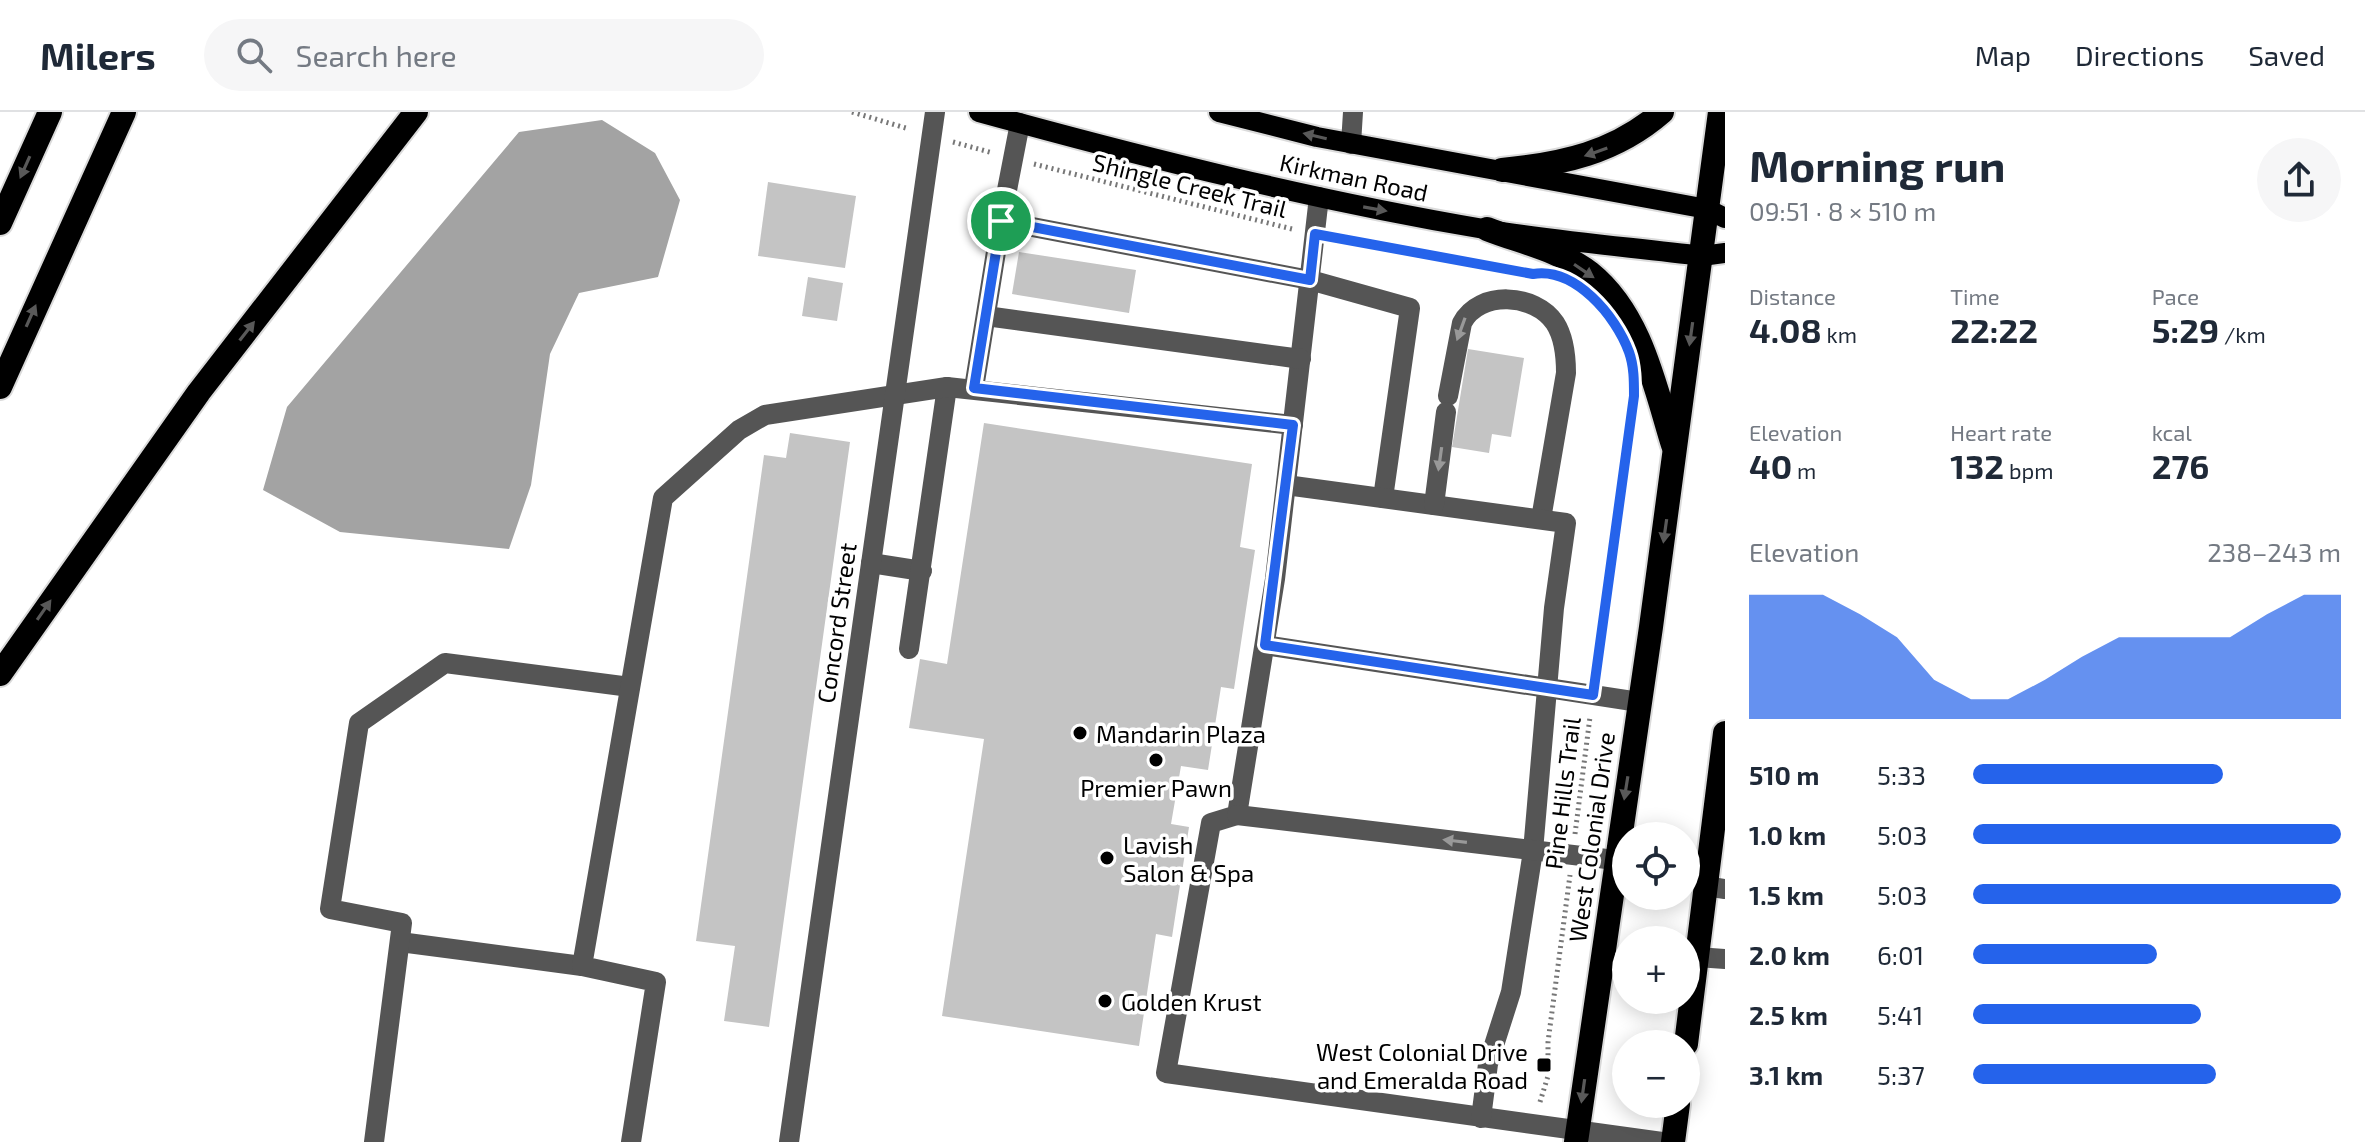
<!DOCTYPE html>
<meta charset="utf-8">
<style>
:root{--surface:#fff;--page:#f6f6f7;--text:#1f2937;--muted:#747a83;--line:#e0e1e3;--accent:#2563eb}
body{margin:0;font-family:"Exo 2",sans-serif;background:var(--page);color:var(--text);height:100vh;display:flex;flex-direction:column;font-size:30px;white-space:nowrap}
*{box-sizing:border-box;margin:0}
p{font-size:26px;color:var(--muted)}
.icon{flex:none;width:44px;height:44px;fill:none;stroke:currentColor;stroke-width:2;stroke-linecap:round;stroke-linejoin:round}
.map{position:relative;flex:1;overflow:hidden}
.side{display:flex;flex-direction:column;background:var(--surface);width:640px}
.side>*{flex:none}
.buttons{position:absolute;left:1612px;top:710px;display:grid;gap:16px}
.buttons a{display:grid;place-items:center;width:88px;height:88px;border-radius:50%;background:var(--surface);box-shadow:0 4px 20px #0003;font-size:40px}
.pin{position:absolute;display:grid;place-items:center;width:68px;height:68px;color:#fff;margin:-34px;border:4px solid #fff;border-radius:50%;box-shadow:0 2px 8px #0007}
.round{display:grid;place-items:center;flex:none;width:84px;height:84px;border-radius:42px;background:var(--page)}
.headline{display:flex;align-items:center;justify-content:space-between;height:136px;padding:0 24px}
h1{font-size:44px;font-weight:700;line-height:60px}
.figures{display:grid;grid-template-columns:repeat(3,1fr);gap:12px;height:136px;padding:8px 24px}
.figures div{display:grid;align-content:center}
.figures b{font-size:34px;font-weight:700}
.figures small{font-size:22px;font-weight:400}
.figures p{font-size:22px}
.chart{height:224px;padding:16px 24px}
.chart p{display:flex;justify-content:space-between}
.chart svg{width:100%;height:144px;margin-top:8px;fill:var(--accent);opacity:.7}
ul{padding:0 24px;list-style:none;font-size:26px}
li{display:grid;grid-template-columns:128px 96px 1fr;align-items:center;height:60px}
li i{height:20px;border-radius:10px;background:var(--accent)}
header{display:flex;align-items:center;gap:48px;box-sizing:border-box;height:112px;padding:0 40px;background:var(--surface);border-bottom:2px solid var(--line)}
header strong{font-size:38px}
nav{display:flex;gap:44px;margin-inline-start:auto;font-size:28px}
.search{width:560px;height:72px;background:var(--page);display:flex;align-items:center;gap:20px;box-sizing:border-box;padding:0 28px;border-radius:44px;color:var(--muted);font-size:30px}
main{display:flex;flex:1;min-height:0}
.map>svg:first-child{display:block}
.water{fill:#a3a3a3}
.building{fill:#c4c4c4}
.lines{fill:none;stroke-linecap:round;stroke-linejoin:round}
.major-casing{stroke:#dbdbdb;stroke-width:24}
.highway-casing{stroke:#dbdbdb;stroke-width:28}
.path{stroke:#777;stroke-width:5;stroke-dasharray:2 4;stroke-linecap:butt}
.minor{stroke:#555;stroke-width:20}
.major{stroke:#000;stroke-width:20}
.highway{stroke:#000;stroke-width:24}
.oneway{fill:#595959}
.oneway2{fill:#999}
.route-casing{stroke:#fff;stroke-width:16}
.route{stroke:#2563eb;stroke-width:10}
.poi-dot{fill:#000;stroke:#fff;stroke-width:3}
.labels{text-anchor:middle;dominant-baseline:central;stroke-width:7;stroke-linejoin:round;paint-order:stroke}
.street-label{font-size:24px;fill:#000;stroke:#fff}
.poi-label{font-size:24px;fill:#000;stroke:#fff;text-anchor:start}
</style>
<header>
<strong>Milers</strong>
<div class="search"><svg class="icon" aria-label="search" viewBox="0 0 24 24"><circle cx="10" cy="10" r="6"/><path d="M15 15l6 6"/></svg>Search here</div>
<nav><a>Map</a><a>Directions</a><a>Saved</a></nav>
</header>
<main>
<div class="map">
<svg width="1725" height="1030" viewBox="0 0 1725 1030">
<rect width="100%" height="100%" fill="#fff"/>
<polygon class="water" points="602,8 655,41 680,88 658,165 579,181 550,242 531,373 509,437 340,420 263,378 287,295 519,20"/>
<g class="building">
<polygon points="768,70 856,84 845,156 758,144"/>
<polygon points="1019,140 1136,158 1129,201 1012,182"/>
<polygon points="808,165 843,171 837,209 802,204"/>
<polygon points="1468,237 1524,246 1511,325 1492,322 1489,341 1452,335"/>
<polygon points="984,311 1252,352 1240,435 1255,438 1234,577 1221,575 1208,658 1181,654 1171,712 1189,715 1172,825 1156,822 1139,934 942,904 984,627 909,616 920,547 947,552"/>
<polygon points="790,321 850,330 769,915 724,909 735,834 696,829 764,343 786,346"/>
</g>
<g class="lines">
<g class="major-casing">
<g id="major">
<path d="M979,0C1146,46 1313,88 1484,117C1556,129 1629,135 1702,144L1725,141"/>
<polyline points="1219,0 1317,25 1707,97 1725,106"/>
</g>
</g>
<g class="highway-casing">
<g id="highway">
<path d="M1502,58C1562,52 1615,41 1662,0"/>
<polyline points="0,111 50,0"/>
<path d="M1487,117C1520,130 1562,139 1590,161C1641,202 1655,275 1673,333"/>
<polyline points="0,275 124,0"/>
<polyline points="0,562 199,280 416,0"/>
<polyline points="1686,932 1725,621"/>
<polyline points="1576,1030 1651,515 1720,0"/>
<polyline points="1673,1030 1678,992"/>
</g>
</g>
<g class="path">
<polyline points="852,0 909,17"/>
<polyline points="953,30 993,41"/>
<polyline points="1034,52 1292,117"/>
<polyline points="1337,127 1536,162"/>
<polyline points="1596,563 1633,291"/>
<polyline points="1575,722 1590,605"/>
<polyline points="1540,990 1548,964 1548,930 1570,763"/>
</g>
<g class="minor">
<polyline points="1351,32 1353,0"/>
<polyline points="1319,85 1275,467 1237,703 1211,711 1166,961 1662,1030"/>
<polyline points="1001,109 1020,11"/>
<polyline points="986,204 1301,247"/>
<polyline points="974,276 1001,109 1310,168 1410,196 1383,386"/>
<path d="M1448,284L1462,211C1479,178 1535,181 1555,211C1564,225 1566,245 1566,261L1541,407"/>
<polyline points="1286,373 1566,411 1554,496 1533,739 1511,880 1488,952 1481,1006"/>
<polyline points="1434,393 1446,300"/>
<polyline points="871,451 922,459"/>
<polyline points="1265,533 1639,590"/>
<polyline points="909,537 947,275"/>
<polyline points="1237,703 1615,748"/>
<polyline points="1706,774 1725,777"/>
<polyline points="400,830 582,854"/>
<polyline points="1697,845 1725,847"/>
<polyline points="374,1030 402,811 330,797 359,611 445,551 630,575"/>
<polyline points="631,1030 656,870 582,854 663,386 739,318 765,303 947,275 1293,313"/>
<polyline points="789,1030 935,0"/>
</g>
<use href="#major" class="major"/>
<use href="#highway" class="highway"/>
</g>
<defs><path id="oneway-solid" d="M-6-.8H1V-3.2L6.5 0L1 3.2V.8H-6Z" transform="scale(2)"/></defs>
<g class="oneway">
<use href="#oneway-solid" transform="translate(1315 24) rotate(-167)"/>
<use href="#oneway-solid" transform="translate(1596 40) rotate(161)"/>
<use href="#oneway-solid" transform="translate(25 55) rotate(114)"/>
<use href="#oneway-solid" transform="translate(1375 97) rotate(10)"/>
<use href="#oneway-solid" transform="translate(1584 159) rotate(34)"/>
<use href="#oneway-solid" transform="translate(31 204) rotate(-66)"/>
<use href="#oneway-solid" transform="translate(247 219) rotate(-52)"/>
<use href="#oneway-solid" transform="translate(1691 222) rotate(98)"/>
<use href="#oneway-solid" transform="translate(1665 419) rotate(98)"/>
<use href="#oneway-solid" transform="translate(44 498) rotate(-55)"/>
<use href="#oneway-solid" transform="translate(1626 676) rotate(99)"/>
<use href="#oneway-solid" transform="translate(1583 979) rotate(98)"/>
</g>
<g class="oneway2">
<use href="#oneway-solid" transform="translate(1461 217) rotate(110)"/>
<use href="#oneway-solid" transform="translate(1440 347) rotate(98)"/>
<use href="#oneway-solid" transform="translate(1455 729) rotate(-173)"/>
</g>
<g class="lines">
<g class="route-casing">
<path id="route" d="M1001,109L1310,168L1315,122L1533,162C1575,155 1616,204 1629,240C1634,254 1634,269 1634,284L1593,583L1265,533L1293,313L974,276Z"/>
</g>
<use href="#route" class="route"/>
</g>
<g class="poi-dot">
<circle cx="1080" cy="621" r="8"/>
<circle cx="1156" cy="648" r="8"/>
<circle cx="1107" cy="746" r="8"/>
<circle cx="1105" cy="889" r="8"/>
<rect x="1536" y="945" width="16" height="16" rx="4"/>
</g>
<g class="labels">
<g class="street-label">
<text transform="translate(1354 65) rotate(12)">Kirkman Road</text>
<text transform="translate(1190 73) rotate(14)">Shingle Creek Trail</text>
<text transform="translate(836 511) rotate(-82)">Concord Street</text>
<text transform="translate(1562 681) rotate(-83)">Pine Hills Trail</text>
<text transform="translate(1591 725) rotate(-82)">West Colonial Drive</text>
</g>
<g class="poi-label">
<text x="1096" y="621">Mandarin Plaza</text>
<text x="1156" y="675" text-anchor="middle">Premier Pawn</text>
<text x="1123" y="732">Lavish<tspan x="1123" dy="28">Salon &amp; Spa</tspan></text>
<text x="1121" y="889">Golden Krust</text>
<text x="1528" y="939" text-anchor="end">West Colonial Drive<tspan x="1528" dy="28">and Emeralda Road</tspan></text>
</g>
</g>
</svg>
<div class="buttons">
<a><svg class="icon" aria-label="locate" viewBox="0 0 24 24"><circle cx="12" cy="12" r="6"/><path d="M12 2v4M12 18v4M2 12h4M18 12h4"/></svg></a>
<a>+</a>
<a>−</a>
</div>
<div class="pin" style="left:1001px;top:109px;background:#1e9e55"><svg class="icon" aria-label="arrive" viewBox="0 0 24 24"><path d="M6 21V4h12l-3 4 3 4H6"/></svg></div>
</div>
<section class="side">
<div class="headline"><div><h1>Morning run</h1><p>09:51 · 8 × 510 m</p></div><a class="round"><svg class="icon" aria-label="share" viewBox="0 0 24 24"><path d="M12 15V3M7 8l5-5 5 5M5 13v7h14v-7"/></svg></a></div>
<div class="figures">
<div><p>Distance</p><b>4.08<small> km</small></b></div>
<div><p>Time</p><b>22:22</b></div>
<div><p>Pace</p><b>5:29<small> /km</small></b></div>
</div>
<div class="figures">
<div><p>Elevation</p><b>40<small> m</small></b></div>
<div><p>Heart rate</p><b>132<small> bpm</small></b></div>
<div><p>kcal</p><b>276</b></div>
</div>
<div class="chart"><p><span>Elevation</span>238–243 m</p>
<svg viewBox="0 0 160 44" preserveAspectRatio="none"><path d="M0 44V6L10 6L20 6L30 12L40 19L50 32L60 38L70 38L80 32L90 25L100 19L110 19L120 19L130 19L140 12L150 6L160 6V44z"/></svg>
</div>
<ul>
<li><b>510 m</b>5:33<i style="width:68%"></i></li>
<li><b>1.0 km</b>5:03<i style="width:100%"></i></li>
<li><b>1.5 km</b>5:03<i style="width:100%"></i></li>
<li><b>2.0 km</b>6:01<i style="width:50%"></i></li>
<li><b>2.5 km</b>5:41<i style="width:62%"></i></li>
<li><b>3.1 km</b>5:37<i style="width:66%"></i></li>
</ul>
</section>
</main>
